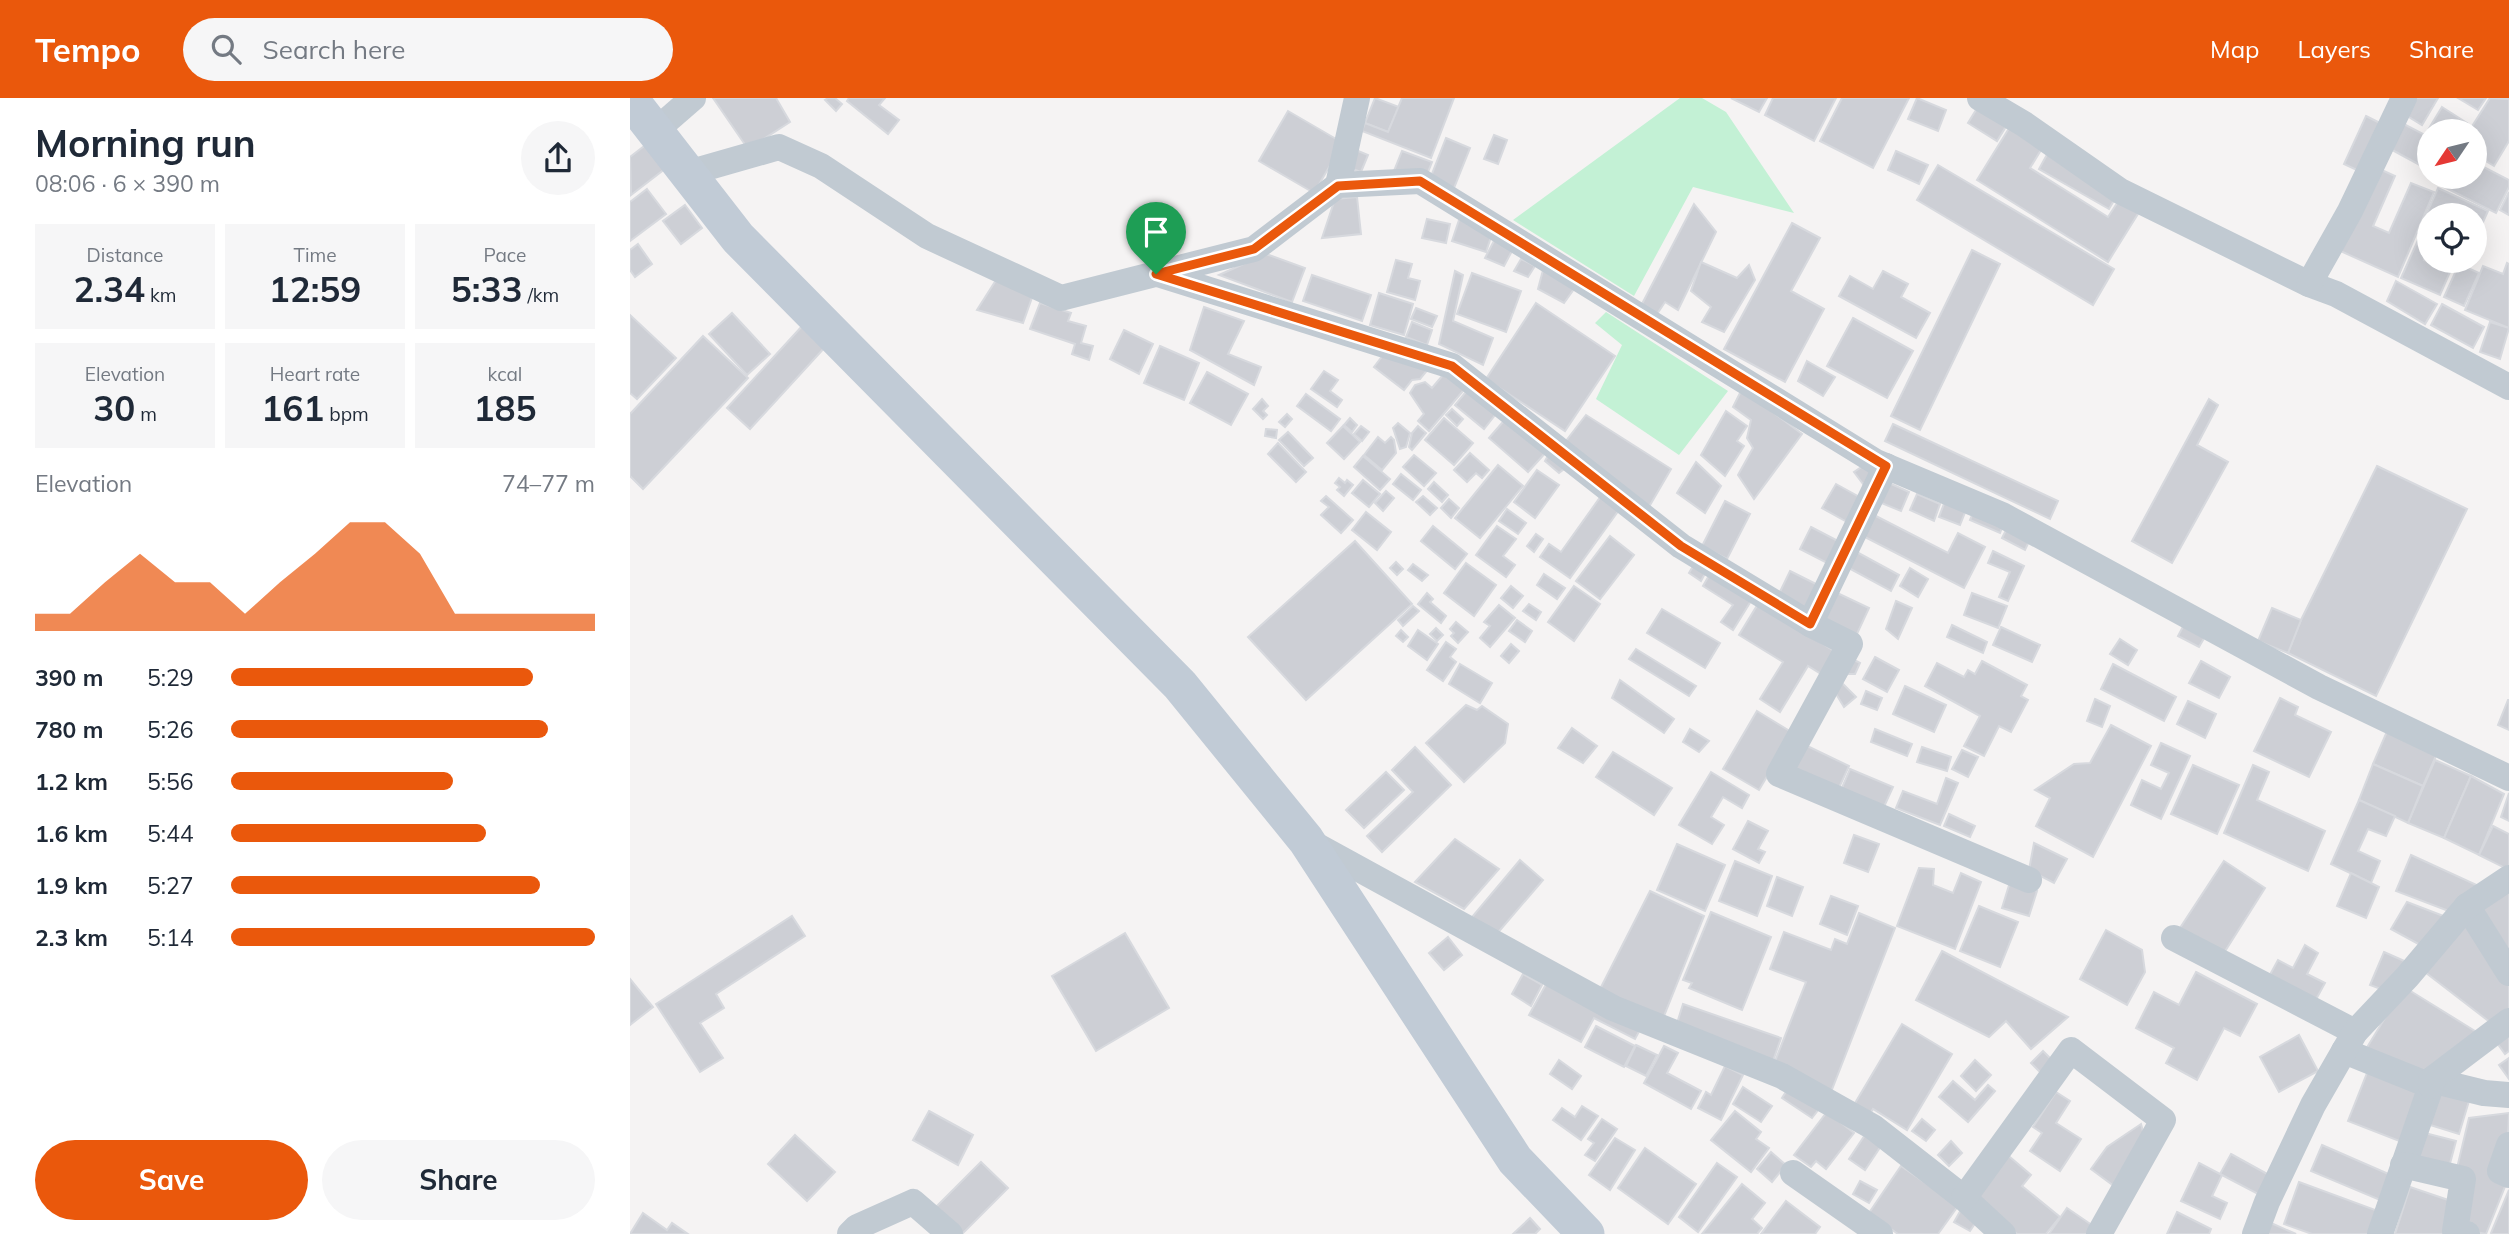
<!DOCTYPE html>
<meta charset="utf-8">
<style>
:root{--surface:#fff;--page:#f6f6f7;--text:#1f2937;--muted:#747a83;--accent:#ea580c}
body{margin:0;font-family:Mulish,sans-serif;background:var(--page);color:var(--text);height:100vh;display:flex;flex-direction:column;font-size:26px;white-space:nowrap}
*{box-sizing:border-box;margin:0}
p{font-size:23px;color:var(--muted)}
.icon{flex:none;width:38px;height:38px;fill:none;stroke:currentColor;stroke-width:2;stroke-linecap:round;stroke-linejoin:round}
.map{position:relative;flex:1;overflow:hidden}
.panel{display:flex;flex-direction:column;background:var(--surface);width:630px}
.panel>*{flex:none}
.needle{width:46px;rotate:235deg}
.buttons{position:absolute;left:1787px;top:21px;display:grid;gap:14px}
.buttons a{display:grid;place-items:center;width:70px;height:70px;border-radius:50%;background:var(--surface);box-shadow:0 7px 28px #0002;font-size:35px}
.pin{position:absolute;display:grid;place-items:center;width:60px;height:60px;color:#fff;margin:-72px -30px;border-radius:50% 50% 50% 0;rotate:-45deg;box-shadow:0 0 7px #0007}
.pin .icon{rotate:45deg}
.round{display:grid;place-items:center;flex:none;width:74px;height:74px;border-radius:37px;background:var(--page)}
.head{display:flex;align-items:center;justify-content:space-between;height:119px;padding:0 35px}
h1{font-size:38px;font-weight:700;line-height:52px}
.stats{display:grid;grid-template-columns:repeat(3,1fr);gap:10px;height:119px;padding:7px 35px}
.stats div{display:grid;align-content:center;border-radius:0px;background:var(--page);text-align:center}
.stats b{font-size:35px;font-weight:700}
.stats small{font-size:19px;font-weight:400}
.stats p{font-size:19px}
.chart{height:196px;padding:14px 35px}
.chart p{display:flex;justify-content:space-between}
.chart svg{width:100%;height:126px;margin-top:7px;fill:var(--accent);opacity:.7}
.primary-button{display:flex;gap:14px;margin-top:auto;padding:14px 35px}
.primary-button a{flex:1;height:80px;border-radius:42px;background:var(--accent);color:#fff;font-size:28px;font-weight:700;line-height:80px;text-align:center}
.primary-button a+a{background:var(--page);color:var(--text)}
ul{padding:0 35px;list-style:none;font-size:23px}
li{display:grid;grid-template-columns:112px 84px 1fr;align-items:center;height:52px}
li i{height:18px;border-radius:9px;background:var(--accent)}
header{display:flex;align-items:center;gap:42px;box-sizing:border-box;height:98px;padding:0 35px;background:var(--accent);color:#fff}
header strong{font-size:33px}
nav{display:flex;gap:38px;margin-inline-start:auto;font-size:24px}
.search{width:490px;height:63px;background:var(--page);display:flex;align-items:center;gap:18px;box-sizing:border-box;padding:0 24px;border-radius:38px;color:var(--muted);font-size:26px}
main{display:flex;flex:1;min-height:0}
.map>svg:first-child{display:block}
.green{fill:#c3f1d5}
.building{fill:#cdcfd5;stroke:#d7d9de;stroke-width:2}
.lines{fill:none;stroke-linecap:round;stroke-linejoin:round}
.street{stroke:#c1cad2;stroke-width:26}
.secondary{stroke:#c1cbd6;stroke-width:37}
.route-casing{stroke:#fff;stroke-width:14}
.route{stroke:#ea580c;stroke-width:9}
</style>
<header>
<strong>Tempo</strong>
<div class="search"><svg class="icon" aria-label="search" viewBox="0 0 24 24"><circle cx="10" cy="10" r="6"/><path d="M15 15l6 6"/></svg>Search here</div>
<nav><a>Map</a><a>Layers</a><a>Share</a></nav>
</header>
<main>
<section class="panel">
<div class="head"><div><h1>Morning run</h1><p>08:06 · 6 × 390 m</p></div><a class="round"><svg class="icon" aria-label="share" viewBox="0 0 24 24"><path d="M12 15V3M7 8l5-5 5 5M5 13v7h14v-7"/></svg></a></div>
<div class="stats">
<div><p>Distance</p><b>2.34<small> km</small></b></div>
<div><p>Time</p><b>12:59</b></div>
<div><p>Pace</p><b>5:33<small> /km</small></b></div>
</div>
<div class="stats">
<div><p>Elevation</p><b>30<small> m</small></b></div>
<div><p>Heart rate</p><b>161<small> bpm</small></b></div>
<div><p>kcal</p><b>185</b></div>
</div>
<div class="chart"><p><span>Elevation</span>74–77 m</p>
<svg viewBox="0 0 160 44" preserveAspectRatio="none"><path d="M0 44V38L10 38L20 27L30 17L40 27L50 27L60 38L70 27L80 17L90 6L100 6L110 17L120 38L130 38L140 38L150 38L160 38V44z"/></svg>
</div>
<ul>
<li><b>390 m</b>5:29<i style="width:83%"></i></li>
<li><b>780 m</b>5:26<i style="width:87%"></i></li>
<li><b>1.2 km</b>5:56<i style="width:61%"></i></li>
<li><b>1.6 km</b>5:44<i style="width:70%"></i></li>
<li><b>1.9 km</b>5:27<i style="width:85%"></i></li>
<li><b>2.3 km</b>5:14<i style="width:100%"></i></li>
</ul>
<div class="primary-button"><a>Save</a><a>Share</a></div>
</section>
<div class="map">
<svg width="1879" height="1136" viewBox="0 0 1879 1136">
<rect width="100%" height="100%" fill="#f5f3f3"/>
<g class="green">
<polygon points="1050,0 1072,0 1096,14 1164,115 1063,89 1004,198 883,122"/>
<polygon points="976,214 1098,293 1049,357 966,301 992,247 965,225"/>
</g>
<g class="building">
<polygon points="83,0 146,0 160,24 118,51"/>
<polygon points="198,0 205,0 212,6 206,13 195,2"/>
<polygon points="219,0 255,0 249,7 269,22 258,36 217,3"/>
<polygon points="745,0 769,9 758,34 735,25"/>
<polygon points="772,0 824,0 801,60 732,33 735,25 758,34"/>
<polygon points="1101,0 1137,0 1129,14"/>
<polygon points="1143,0 1206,0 1184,43 1135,17"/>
<polygon points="1212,0 1279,0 1243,70 1190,43"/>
<polygon points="1287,0 1316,12 1308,33 1278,21"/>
<polygon points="1777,0 1808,0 1792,27 1769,13"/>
<polygon points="1828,0 1856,0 1848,12"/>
<polygon points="1860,0 1879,1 1879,43 1864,68 1844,56 1844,33 1839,33"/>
<polygon points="1351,4 1380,22 1367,43 1338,25"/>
<polygon points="1812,9 1837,25 1833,33 1798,32"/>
<polygon points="658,13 713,45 684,95 629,63"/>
<polygon points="1736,18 1756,28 1733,75 1714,66"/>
<polygon points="1766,22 1799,39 1799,72 1753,47"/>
<polygon points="1381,27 1414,47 1400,70 1478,119 1491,99 1511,111 1478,164 1347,82"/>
<polygon points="864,37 877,42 868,66 854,61"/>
<polygon points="816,40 840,50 824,90 800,81"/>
<polygon points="22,42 40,67 1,97 0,59"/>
<polygon points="721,50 738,57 731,74 714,68"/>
<polygon points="772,53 802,64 794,84 764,73"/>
<polygon points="1266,53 1298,67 1289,86 1258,72"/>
<polygon points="1419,53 1489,94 1479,111 1409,71"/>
<polygon points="1844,64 1879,82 1879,89 1866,115 1812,88 1816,79 1844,79"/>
<polygon points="1308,67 1484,171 1463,207 1287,102"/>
<polygon points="1745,69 1765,78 1743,128 1759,135 1781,85 1804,94 1768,179 1706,151"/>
<polygon points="1808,90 1858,113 1844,144 1844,117 1799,117 1799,140 1788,135"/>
<polygon points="17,91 36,116 0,143 0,104"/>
<polygon points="1879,94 1879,117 1870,112"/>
<polygon points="727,99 731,136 692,140 705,101"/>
<polygon points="1064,106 1086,134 1048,212 1035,204 1027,216 1012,206"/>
<polygon points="55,107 72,130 51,146 33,123"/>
<polygon points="830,119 864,130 856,154 822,143"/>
<polygon points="797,121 820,126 816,145 792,140"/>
<polygon points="1162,125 1190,140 1161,193 1194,211 1155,284 1094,251"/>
<polygon points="865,141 882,153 874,168 855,160"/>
<polygon points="1788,142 1799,147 1794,162 1820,174 1810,197 1771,180"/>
<polygon points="8,146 22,166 5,179 0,172 0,152"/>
<polygon points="1342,152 1370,166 1290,332 1261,318"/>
<polygon points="636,156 675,170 662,204 589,177"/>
<polygon points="891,161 905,168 898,179 884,173"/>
<polygon points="766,162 782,166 778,180 790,183 785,202 757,194"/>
<polygon points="1071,164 1107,180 1119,167 1125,182 1094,234 1072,224 1081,209 1061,193"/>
<polygon points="1877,165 1879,166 1879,230 1835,212 1853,168 1873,176"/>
<polygon points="1829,166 1849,175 1834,208 1814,199"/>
<polygon points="913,172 944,191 934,205 908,191"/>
<polygon points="825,173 833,177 823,223 863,240 853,267 809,246"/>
<polygon points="1253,173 1278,186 1271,199 1300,215 1286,240 1209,198 1220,178 1243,191"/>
<polygon points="842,175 891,193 876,234 827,216"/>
<polygon points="682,177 741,197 732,223 673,203"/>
<polygon points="368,179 404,194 393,225 347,212"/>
<polygon points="1766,183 1807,206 1795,226 1757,203"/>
<polygon points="749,195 783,206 774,237 740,227"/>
<polygon points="410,205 441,215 438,223 456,228 451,245 463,248 459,262 442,256 445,246 400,231"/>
<polygon points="906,205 985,258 935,333 856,281"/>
<polygon points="1812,206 1854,229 1843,250 1801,227"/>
<polygon points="574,209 614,223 598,256 631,269 624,287 560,252"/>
<polygon points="786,210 807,218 802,229 781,221"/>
<polygon points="102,215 140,256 117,277 79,236"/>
<polygon points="0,217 46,260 7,301 0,295"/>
<polygon points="1223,220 1283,253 1257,300 1197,268"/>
<polygon points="782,224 802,232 797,247 776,239"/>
<polygon points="1860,224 1879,230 1870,261 1850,254"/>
<polygon points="174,226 197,247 120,331 97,310"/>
<polygon points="494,232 523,246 509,276 480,261"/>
<polygon points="73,238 118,280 13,391 0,378 0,316"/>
<polygon points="530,248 569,265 554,302 514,285"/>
<polygon points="754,256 799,270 790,281 782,282 774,292 744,269"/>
<polygon points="1177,263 1205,279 1193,298 1168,283"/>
<polygon points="819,270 838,287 799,333 788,323 794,316 780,295 785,287 795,284 802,290"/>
<polygon points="694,273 708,282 700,293 712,302 707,309 681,291"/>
<polygon points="577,274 618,296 601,327 560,305"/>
<polygon points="840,289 869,312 854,331 825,307"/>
<polygon points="1112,291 1172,336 1124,401 1108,377 1123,350 1117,340 1121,322 1103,309"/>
<polygon points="676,296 710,321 701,333 667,308"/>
<polygon points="632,301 638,308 633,313 637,317 633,321 623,311"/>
<polygon points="1579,301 1588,307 1567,347 1598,364 1542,465 1502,443"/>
<polygon points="822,311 833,321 827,328 816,317"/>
<polygon points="1096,313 1117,328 1107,343 1114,348 1095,378 1071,357"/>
<polygon points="657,316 662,321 655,329 649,324"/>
<polygon points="879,317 918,352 898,374 859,340"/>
<polygon points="956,317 1041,371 1016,414 932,348"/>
<polygon points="720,320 727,327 722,334 714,327"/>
<polygon points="814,320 843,345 824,367 795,342"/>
<polygon points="768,325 780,335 776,349 770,351 763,330"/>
<polygon points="1263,326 1428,403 1420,421 1255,343"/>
<polygon points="713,328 730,344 714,361 697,345"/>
<polygon points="731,328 739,334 732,343 724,336"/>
<polygon points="788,328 796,335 782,352 779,349 782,335"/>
<polygon points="636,331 647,332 646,340 635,338"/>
<polygon points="658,334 683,360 674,368 649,342"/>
<polygon points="748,339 755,345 761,339 764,342 766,355 752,372 734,357"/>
<polygon points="648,345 676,374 666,384 638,356"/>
<polygon points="920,354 938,368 929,375 915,363"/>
<polygon points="840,355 859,372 852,380 846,375 837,384 824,372"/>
<polygon points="784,357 806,375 794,388 773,369"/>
<polygon points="733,358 760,381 750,392 724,369"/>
<polygon points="1066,364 1091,388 1075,415 1047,395"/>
<polygon points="1236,366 1244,379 1233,386 1224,374"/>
<polygon points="868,367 893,388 850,440 825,420"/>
<polygon points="1747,368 1837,411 1746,598 1658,555 1671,522"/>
<polygon points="907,372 929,387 905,420 884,404"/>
<polygon points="771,376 791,392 783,402 763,386"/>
<polygon points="709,380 715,385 717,382 723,387 714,398 707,392 710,389 705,385"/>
<polygon points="733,382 750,396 739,409 722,395"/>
<polygon points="804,384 818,397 812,404 798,391"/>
<polygon points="1257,384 1279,394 1271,413 1249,404"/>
<polygon points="1206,386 1231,400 1217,424 1192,410"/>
<polygon points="756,393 764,400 753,413 745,405"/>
<polygon points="1287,396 1310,406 1304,423 1280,412"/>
<polygon points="696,398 723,422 711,435 691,417 699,409 691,403"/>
<polygon points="793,398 807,410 800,417 786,404"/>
<polygon points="971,398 989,412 940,480 910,459 919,446 931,454"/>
<polygon points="819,401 829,410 821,420 811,410"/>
<polygon points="1095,403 1120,416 1097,461 1072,448"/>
<polygon points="1315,403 1336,412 1330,427 1309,419"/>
<polygon points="1346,408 1376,420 1370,435 1340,422"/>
<polygon points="877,411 896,425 888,436 869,423"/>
<polygon points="736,414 761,434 747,452 722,432"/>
<polygon points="1240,415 1318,455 1328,435 1355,449 1334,490 1229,436"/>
<polygon points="1380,424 1403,435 1395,452 1372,440"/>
<polygon points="803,428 837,456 825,471 791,443"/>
<polygon points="867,428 886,441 873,458 885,467 876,479 846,457"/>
<polygon points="1181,429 1208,443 1197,465 1170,451"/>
<polygon points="906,436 913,441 904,454 897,448"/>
<polygon points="980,438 1004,457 970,501 946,483"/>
<polygon points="725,443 782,506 676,602 618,539"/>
<polygon points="1223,452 1269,477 1261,493 1215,468"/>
<polygon points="1363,453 1394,468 1378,503 1369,499 1380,474 1358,465"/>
<polygon points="1066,463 1078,470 1071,483 1059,475"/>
<polygon points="766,464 773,471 767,477 760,470"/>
<polygon points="836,465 866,487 844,518 814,495"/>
<polygon points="783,466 798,477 792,483 778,472"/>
<polygon points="1280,470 1298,481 1288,499 1270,488"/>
<polygon points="1160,473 1188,487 1175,516 1146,502"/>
<polygon points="914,476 935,490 927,501 907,487"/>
<polygon points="1080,476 1121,503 1103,532 1091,524 1103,507 1073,488"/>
<polygon points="881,488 893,498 883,510 871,500"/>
<polygon points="944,488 970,506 944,543 918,524"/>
<polygon points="1203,493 1239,510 1226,538 1189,521"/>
<polygon points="797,495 803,501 800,504 816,518 811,525 788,506"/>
<polygon points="1342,495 1377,508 1368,530 1334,517"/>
<polygon points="1266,503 1282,510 1268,541 1256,531"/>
<polygon points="899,506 911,514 906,522 893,513"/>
<polygon points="1128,506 1209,556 1196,579 1178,568 1150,614 1130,601 1153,564 1109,537"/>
<polygon points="869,507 885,520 860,549 850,540 860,528 854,524"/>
<polygon points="783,508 789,513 773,528 768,522"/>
<polygon points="1642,510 1671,522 1658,555 1628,543"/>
<polygon points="1032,511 1090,545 1075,570 1017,535"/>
<polygon points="887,522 902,533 895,544 879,533"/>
<polygon points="1556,523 1577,535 1569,549 1548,538"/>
<polygon points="826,524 838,534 828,545 821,538 824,535 820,531"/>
<polygon points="1322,527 1357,544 1353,555 1317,539"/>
<polygon points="1371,529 1410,547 1402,564 1363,547"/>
<polygon points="806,530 813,537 807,543 800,536"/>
<polygon points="771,532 778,539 773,544 766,538"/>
<polygon points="788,532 808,546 797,562 778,548"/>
<polygon points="1490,541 1507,552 1498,567 1480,556"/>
<polygon points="816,544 826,551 820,559 826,564 813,583 797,572"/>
<polygon points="881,546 889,553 879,565 871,558"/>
<polygon points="1006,551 1066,588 1059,598 999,561"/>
<polygon points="1217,558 1230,565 1225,576 1217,576 1212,585 1226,599 1214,609 1203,591"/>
<polygon points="1245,559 1269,572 1257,594 1233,581"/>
<polygon points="1352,563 1397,587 1391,598 1398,602 1381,634 1369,628 1354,658 1334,648 1350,618 1295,588 1307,565 1334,579 1338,572 1345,576"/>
<polygon points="1571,563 1600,579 1589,600 1559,585"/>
<polygon points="830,566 862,585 850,605 819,586"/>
<polygon points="1483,566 1546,599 1534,623 1471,591"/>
<polygon points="990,582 1044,621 1034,635 982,600"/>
<polygon points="1275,588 1316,607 1304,634 1263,616"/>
<polygon points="1236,593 1252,600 1247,612 1231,606"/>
<polygon points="1650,600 1668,609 1665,617 1701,634 1679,679 1624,653"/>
<polygon points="1465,601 1480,608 1472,629 1457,623"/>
<polygon points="1878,602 1879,602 1879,632 1868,627"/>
<polygon points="1558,603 1586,616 1575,640 1547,626"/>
<polygon points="836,607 847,612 852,608 878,626 875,645 834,684 796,645"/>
<polygon points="1127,613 1163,635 1129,692 1093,671"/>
<polygon points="1481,627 1521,648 1463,759 1406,728 1420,700 1405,692 1444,666 1460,665"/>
<polygon points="942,630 967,648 953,665 928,650"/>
<polygon points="1060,631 1079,643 1069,654 1053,644"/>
<polygon points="1245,631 1282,646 1277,658 1241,644"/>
<polygon points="1758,631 1808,653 1793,688 1743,666"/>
<polygon points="1171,645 1219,668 1208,692 1160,668"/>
<polygon points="1531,645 1560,658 1531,721 1501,707 1512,682 1531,691 1539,675 1521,667"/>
<polygon points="785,649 821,687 752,754 737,738 783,694 762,672"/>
<polygon points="1292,649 1321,659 1317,673 1287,664"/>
<polygon points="1332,652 1348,659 1338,679 1322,671"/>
<polygon points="983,654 1042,690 1024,717 966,679"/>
<polygon points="1805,662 1841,678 1814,740 1778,725"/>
<polygon points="1743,666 1793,688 1778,725 1729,702"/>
<polygon points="1563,667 1609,687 1587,736 1541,716"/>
<polygon points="1623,667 1639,674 1627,702 1695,733 1678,773 1594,735"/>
<polygon points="1220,671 1263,689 1253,711 1211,692"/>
<polygon points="756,674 774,692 734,730 716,712"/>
<polygon points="1081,674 1119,697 1112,710 1093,699 1081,719 1094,727 1082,746 1049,727"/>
<polygon points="1841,678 1874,696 1849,757 1814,740"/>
<polygon points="1316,680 1328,685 1310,727 1266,710 1273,693 1307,706"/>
<polygon points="1879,695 1879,723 1871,719"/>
<polygon points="1729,702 1765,718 1756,738 1738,731 1728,753 1750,763 1741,785 1701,766"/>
<polygon points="1319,716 1345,728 1340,739 1314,728"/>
<polygon points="1118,723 1138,733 1128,751 1135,754 1129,765 1103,751"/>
<polygon points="1863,728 1879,736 1879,772 1849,757"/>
<polygon points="1224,737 1249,746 1238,774 1214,765"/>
<polygon points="825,741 869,771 834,811 785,784"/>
<polygon points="1404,745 1437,761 1424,785 1399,772"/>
<polygon points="1047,746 1095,767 1075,813 1027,792"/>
<polygon points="1781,757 1851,789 1824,815 1766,793"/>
<polygon points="890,762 913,782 865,838 842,819"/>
<polygon points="1105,763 1142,778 1127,818 1089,803"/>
<polygon points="1594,763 1635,790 1592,858 1550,830"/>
<polygon points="1289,770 1304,771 1303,787 1323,795 1331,775 1351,784 1325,851 1267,828"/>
<polygon points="1721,775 1749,789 1736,820 1707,808"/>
<polygon points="1147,779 1173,789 1162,818 1137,808"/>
<polygon points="1380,784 1407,793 1399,818 1372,810"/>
<polygon points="1879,787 1879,861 1844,811"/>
<polygon points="1020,793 1074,818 1032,923 967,897"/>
<polygon points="1201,798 1228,808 1217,837 1190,826"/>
<polygon points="1777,804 1816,819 1792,848 1761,831"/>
<polygon points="1349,808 1388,824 1370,869 1330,853"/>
<polygon points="1836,812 1879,879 1879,919 1865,928 1791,871"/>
<polygon points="1081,814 1141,839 1112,912 1059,890 1062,885 1053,882"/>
<polygon points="1229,815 1265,830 1201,994 1142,971 1176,884 1140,871 1154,834 1201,852 1205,841 1217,846"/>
<polygon points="162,818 175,838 86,896 94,910 70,925 93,960 70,974 26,906"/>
<polygon points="1476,832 1512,852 1515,874 1497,907 1450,881"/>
<polygon points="495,835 539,910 466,953 422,878"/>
<polygon points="818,839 832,857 814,872 799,855"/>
<polygon points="1675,847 1688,855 1677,876 1695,885 1683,907 1637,882 1648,862 1663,870"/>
<polygon points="1312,853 1438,919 1401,951 1376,923 1359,939 1286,902"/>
<polygon points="1754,854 1781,866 1759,894 1740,887"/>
<polygon points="1566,874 1627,906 1610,938 1594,930 1567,982 1536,965 1544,950 1506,930 1524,894 1549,907"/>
<polygon points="893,876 912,887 901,908 882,896"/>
<polygon points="920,879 1012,928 1005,941 964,920 951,944 899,917"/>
<polygon points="0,881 23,909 0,927"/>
<polygon points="1774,889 1853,938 1798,979 1736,951"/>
<polygon points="1053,906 1151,940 1141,969 1044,935"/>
<polygon points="1879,925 1879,953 1875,956 1862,938"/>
<polygon points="1272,926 1322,956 1277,1032 1243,1011 1237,1021 1221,1012"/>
<polygon points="966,928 1005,948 994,969 955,949"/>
<polygon points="1669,937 1688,973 1649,994 1630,959"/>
<polygon points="1006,947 1027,957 1016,978 996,968"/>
<polygon points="1034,948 1048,955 1037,975 1071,993 1061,1011 1014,985"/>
<polygon points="1413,953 1424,964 1412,976 1401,965"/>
<polygon points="1879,960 1879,981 1869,967"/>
<polygon points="929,962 951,978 942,991 920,976"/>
<polygon points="1345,962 1361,977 1346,993 1331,978"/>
<polygon points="1741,965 1800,988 1777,1046 1718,1023"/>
<polygon points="1095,968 1113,977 1091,1022 1068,1010 1076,994 1081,997"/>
<polygon points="1323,983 1345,1002 1358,987 1365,993 1338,1024 1309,999"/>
<polygon points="1161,986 1192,1007 1182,1020 1152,1000"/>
<polygon points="1113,989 1142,1008 1131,1024 1103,1006"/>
<polygon points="1803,993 1839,1003 1829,1036 1794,1025"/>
<polygon points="1426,994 1440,1003 1426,1025 1451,1041 1430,1073 1400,1053 1412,1035 1403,1029"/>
<polygon points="952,1008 968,1018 951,1042 923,1022 932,1010 945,1019"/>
<polygon points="299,1013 343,1037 328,1067 283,1042"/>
<polygon points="1105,1013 1131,1034 1126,1041 1139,1050 1121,1074 1081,1042"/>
<polygon points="1197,1014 1224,1035 1196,1071 1186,1063 1181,1069 1164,1057"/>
<polygon points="1879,1015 1876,1086 1856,1136 1830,1131 1827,1070 1839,1020"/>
<polygon points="972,1021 987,1031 965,1063 955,1057 964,1045 958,1041"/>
<polygon points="1292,1021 1305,1032 1296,1043 1282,1033"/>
<polygon points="1511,1026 1516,1045 1484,1088 1461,1071 1477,1049"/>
<polygon points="1239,1031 1255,1042 1235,1072 1219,1061"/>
<polygon points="1787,1033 1826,1043 1818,1073 1780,1063"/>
<polygon points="165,1037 205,1074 177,1103 138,1066"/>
<polygon points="985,1040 1005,1052 980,1092 959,1077"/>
<polygon points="1321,1043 1332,1055 1319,1068 1308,1057"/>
<polygon points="1692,1047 1761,1077 1750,1102 1681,1073"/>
<polygon points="1015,1050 1066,1086 1038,1126 988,1090"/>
<polygon points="1141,1054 1156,1067 1142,1084 1127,1071"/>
<polygon points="1374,1054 1401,1077 1392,1088 1430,1119 1416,1136 1387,1136 1340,1096"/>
<polygon points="1601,1056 1639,1077 1628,1096 1590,1076"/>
<polygon points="351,1064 378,1090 332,1136 304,1111"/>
<polygon points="1087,1065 1107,1079 1068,1134 1049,1119"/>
<polygon points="1569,1065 1592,1077 1582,1098 1597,1105 1590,1121 1551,1103"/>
<polygon points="1271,1068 1328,1108 1308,1136 1268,1136 1239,1115"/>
<polygon points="1230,1083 1247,1092 1239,1105 1223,1096"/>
<polygon points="1669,1084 1748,1113 1740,1136 1682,1136 1654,1126"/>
<polygon points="1112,1086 1135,1105 1122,1121 1132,1130 1127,1136 1072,1136"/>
<polygon points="1780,1089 1827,1105 1817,1136 1765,1136"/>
<polygon points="1879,1092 1879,1136 1862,1136 1861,1135"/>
<polygon points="1156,1103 1190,1129 1185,1136 1131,1136"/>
<polygon points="1332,1110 1348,1121 1340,1133 1324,1124"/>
<polygon points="1437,1110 1469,1132 1466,1136 1419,1136"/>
<polygon points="1547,1114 1581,1131 1579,1136 1537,1136"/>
<polygon points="13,1115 37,1132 42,1125 58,1136 0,1136"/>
<polygon points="900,1120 910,1131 905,1136 883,1136"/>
<polygon points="1641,1125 1666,1136 1637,1136"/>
</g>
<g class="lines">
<g class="street">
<polyline points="1350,0 1394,26 1490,93 1679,186 1706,196 1879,289"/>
<polyline points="25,33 63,0"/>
<polyline points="58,75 149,49 191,68 297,138 431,200 624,151 708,87 790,83 1246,364 1372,417 1689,589 1879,680"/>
<polyline points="708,87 727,0"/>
<polyline points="528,176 822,268 1051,448 1180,526 1220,546 1149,676 1399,782"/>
<polyline points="1679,186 1720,113 1774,0"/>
<polyline points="1180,526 1256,368"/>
<polyline points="678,743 983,910 1152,978 1243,1029 1334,1100 1373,1136"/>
<polyline points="1837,808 1879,875"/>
<polyline points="1544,840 1725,934"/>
<polyline points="1714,953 1801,988 1750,1136"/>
<polyline points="1801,982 1854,995 1879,997"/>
<polyline points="1801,988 1801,982 1879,923"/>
<polyline points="1879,1047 1870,1073 1879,1077"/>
<polyline points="1773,1067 1833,1081 1825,1133 1837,1136"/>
<polyline points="1163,1075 1250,1136"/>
<polyline points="1334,1100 1441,952 1533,1022 1469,1136"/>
<polyline points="220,1136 227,1129 283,1104 320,1136"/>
<polyline points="1625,1136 1637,1104 1683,1007 1725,934 1777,879 1837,808 1879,780"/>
</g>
<polyline class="secondary" points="0,1 108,140 550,587 676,742 885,1062 956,1136"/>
</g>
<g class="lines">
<g class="route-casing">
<polygon id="route" points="790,83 1256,368 1180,526 1051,448 822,268 526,176 624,151 708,88"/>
</g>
<use href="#route" class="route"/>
</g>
</svg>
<div class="buttons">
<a><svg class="needle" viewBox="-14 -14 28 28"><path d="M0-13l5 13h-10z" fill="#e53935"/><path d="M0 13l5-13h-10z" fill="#747a83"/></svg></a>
<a><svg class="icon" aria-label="locate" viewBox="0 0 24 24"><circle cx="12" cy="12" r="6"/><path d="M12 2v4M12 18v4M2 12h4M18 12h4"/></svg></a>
</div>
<div class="pin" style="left:526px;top:176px;background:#1e9e55"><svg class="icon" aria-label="arrive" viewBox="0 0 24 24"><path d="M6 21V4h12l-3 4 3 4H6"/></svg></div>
</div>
</main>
